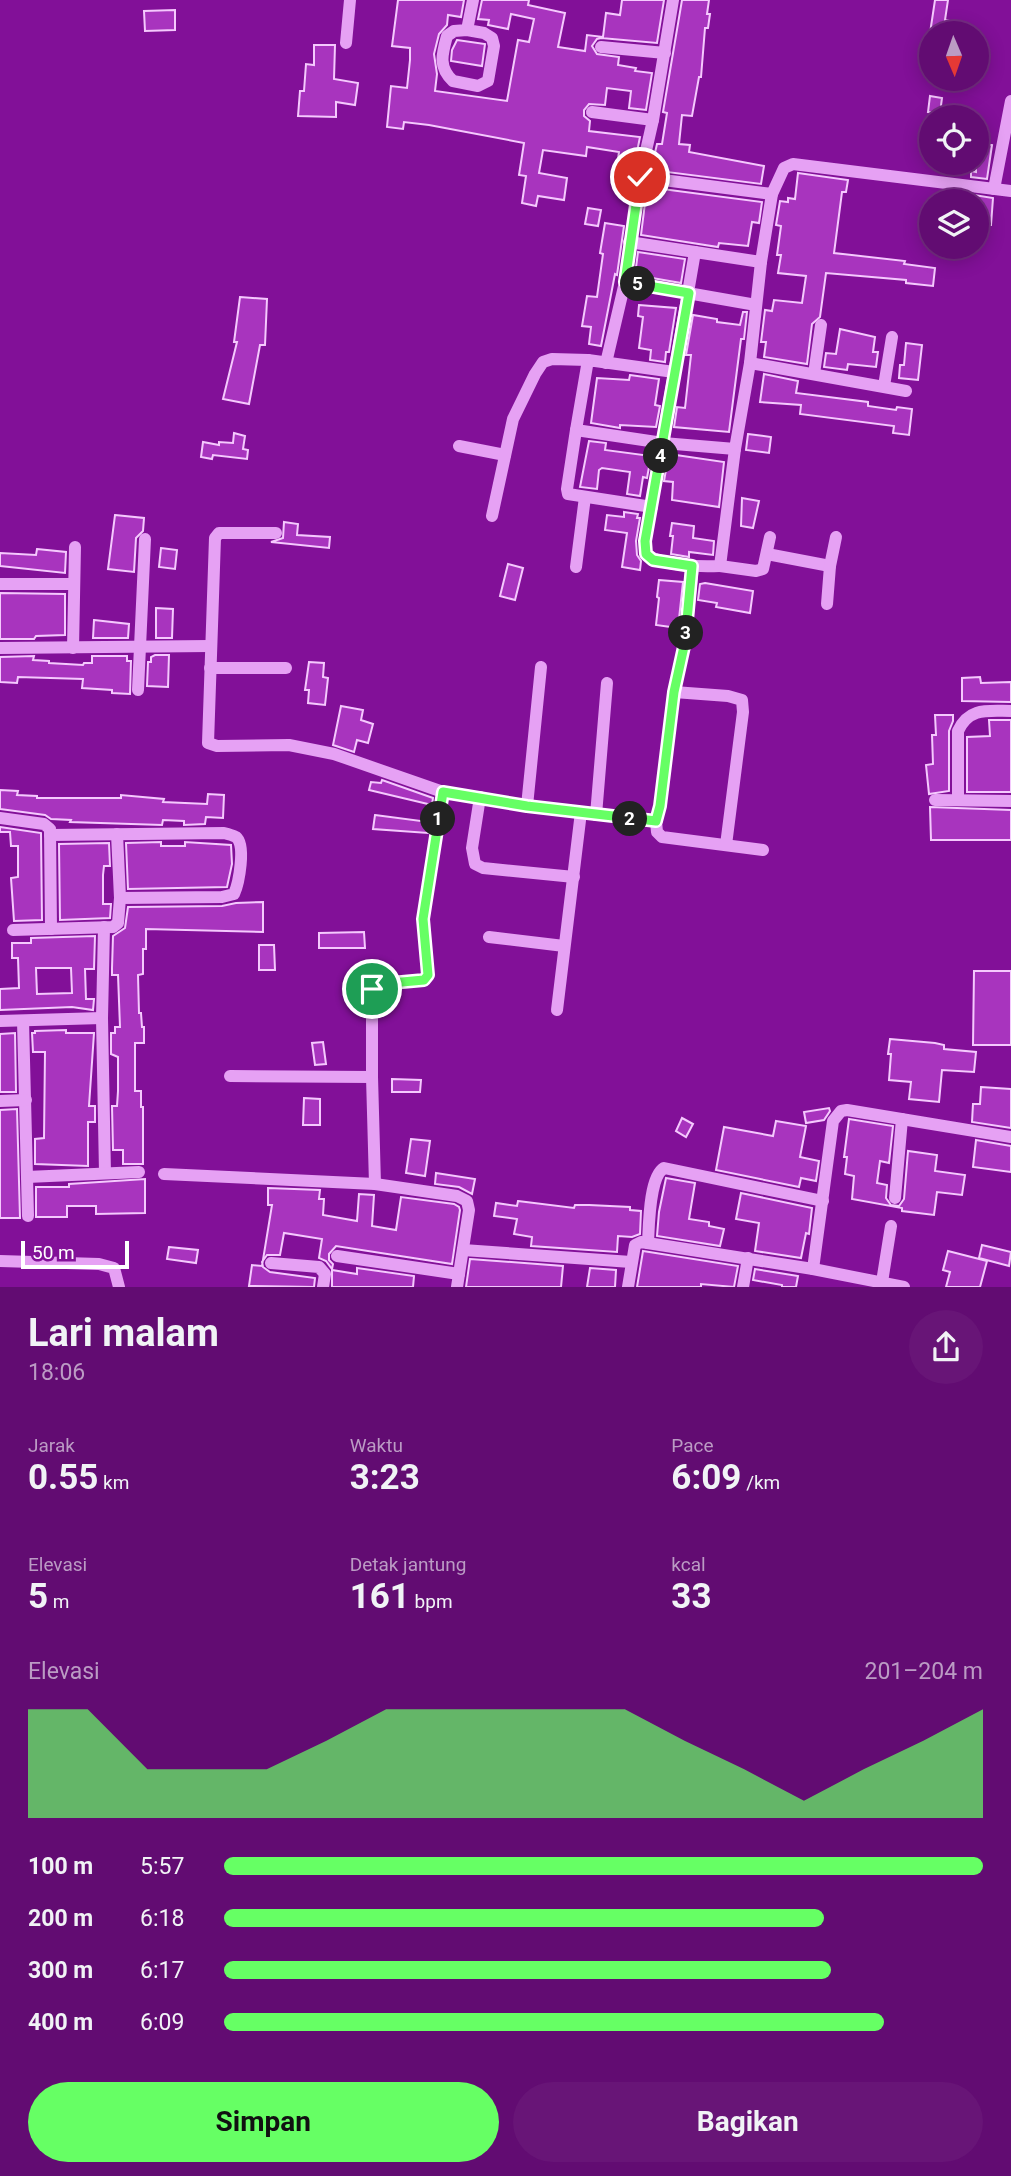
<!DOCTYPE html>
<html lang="id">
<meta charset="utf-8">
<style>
:root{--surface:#620c72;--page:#681577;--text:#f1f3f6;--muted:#bb9bc4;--line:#762c84;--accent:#66ff64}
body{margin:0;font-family:Roboto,sans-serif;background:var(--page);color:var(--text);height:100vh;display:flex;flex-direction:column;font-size:26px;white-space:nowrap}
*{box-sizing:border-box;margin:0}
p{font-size:23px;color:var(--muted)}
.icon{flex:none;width:38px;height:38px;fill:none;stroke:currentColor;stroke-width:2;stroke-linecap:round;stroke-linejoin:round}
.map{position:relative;height:1287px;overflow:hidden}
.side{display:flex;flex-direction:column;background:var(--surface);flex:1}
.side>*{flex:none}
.needle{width:46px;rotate:178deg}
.controls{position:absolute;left:919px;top:21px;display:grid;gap:14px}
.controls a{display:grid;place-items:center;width:70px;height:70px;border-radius:50%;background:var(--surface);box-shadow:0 4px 18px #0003,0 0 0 2px var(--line);font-size:35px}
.scale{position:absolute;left:21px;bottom:18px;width:108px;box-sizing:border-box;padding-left:7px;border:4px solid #fff;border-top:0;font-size:19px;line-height:24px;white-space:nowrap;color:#fff;-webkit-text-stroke:5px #821098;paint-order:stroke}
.pin{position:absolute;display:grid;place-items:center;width:60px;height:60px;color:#fff;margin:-30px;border:4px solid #fff;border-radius:50%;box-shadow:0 2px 7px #0007}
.km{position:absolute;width:35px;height:35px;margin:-18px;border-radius:50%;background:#222;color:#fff;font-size:19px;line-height:35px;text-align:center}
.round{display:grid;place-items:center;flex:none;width:74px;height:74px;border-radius:37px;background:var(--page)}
.summary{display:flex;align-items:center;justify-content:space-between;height:119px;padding:0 28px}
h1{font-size:38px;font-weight:700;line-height:52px}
.figures{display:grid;grid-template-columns:repeat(3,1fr);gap:10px;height:119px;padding:7px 28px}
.figures div{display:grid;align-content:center}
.figures b{font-size:35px;font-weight:700}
.figures small{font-size:19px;font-weight:400}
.figures p{font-size:19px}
.chart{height:196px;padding:14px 28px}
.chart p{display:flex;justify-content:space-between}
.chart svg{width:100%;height:126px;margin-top:7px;fill:var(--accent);opacity:.7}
.cta{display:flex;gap:14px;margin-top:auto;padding:14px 28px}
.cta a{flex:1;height:80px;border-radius:42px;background:var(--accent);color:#111;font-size:28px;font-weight:700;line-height:80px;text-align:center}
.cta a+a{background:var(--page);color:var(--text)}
ul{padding:0 28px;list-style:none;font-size:23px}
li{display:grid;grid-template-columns:112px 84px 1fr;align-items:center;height:52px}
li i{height:18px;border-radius:9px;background:var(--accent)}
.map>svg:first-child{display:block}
.building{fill:#a834be;stroke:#f5c9fe;stroke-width:2;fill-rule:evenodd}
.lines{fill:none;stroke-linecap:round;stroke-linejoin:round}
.minor{stroke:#e6a1f4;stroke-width:12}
.route-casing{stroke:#fff;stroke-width:14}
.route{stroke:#66ff64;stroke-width:9}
</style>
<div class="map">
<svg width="1011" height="1287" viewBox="0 0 1011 1287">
<rect width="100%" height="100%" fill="#821098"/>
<g class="building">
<polygon points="398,0 464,0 461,17 448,15 447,25 439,34 434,54 437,74 435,91 507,101 518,40 529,42 534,19 511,14 508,29 488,25 489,20 478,19 482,0 529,0 528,5 565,13 558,47 585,51 587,35 603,37 606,13 620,15 622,0 664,0 657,43 601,38 597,39 592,46 597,54 619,57 618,65 636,68 635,71 652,73 646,110 629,108 631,91 607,88 605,105 589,104 584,110 584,116 590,121 589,131 640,137 629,191 614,188 619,152 587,147 586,156 543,150 539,173 567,178 564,200 538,196 536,206 522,203 526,176 519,175 524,143 429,125 404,122 403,129 387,127 391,86 407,88 410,60 410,48 392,46"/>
<polygon points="682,0 709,0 707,14 710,14 708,28 705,28 701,77 699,77 692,116 682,115 679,144 690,145 689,152 764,166 761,184 651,170 657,144 662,144 667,113 663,112"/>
<polygon points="935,0 948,0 945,20 950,21 949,33 930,33"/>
<polygon points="175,10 175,30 145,31 144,11"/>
<polygon points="457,40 485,44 482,66 451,61 452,50"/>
<polygon points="314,45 335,45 334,79 358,83 355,105 336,102 336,117 298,116 300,91 304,91 306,64 314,65"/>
<polygon points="930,96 942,98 940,113 928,112"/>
<polygon points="976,143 992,145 987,179 971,177 971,171 976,172"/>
<polygon points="798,173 848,180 846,192 842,192 834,253 905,261 904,264 935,268 933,286 906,283 906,280 826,273 820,317 812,324 807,364 764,357 766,342 761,342 765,310 772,311 774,300 802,303 806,276 778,273 781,255 777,255 781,226 776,225 780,201 788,202 788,198 795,199"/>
<polygon points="647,187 762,202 759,223 752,222 748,246 719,243 718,247 641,235"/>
<polygon points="968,194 993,198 991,225 976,224 976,201 967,201"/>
<polygon points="588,208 601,210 598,226 585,224"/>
<polygon points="605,223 624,226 617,275 615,274 601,346 589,344 591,327 582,326 587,296 597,297 603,254 600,253"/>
<polygon points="638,252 685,259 681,283 635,275"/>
<polygon points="240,297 267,299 265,345 260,345 249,404 223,399 237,342 234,342"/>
<polygon points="639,305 676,308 669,352 666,352 665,362 650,360 651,350 639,348 643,317 638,316"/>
<polygon points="743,312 747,312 744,339 741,339 729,432 674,427 677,407 685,408 691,355 686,355 693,315 717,319 717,322 740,325"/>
<polygon points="840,329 875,337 873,352 878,352 876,367 848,364 847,370 824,367 826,353 836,354"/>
<polygon points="906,343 922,345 918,380 899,378 900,365 904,365"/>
<polygon points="764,374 798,381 796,393 868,402 868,406 896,410 897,407 912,409 909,435 893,433 894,426 800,414 801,405 760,402"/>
<polygon points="630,375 659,379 655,405 660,406 656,427 620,425 620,428 591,423 597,378 629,380"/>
<polygon points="234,433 245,436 243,449 248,450 247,459 213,455 212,459 201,457 203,442 219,445 219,442 233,443"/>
<polygon points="748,434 771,437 769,453 746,450"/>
<polygon points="589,441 606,443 605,450 651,456 647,478 643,477 640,496 627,494 630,472 602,468 599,470 597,489 580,487"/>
<polygon points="676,455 724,462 719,507 672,500 673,482 664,481 668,458 676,460"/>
<polygon points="742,498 759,501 753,528 741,526"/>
<polygon points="624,512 638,514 637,518 640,518 636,541 637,555 641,561 640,570 622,567 627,533 605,530 607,515 624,517"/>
<polygon points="115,515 144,518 143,531 136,538 134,572 108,569"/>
<polygon points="284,522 298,524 297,535 330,537 329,548 271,542 283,538"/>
<polygon points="672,523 694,526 693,538 714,541 713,555 689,552 689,557 671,554 673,536 670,536"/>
<polygon points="161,548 177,550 175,569 159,567"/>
<polygon points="37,549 66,552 65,573 0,566 0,553 36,555"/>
<polygon points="508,564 523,568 515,600 500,596"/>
<polygon points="659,580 683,582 678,628 656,625 659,598 657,597"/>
<polygon points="705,583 753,591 750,613 716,607 717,603 698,600 700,584"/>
<polygon points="0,593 65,594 65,635 36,636 34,639 0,639"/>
<polygon points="156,608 173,609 172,638 156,638"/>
<polygon points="94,620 129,624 128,638 93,638"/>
<polygon points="155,655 169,655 168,687 147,686 148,662 151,662 151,657"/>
<polygon points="34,656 33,660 49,661 49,663 83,665 84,663 92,663 92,656 127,656 127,661 131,661 130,694 112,693 112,690 82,688 83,679 18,677 17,683 0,682 0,657"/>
<polygon points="309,662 324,663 323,677 328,678 325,705 308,703 309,690 305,690"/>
<polygon points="980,677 981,683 1011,682 1011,702 962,701 962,678"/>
<polygon points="341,706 363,710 361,720 373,724 368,743 357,740 354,752 333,745"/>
<polygon points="935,715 953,715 953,721 949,731 949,791 929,794 926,765 933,764 932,735 936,735"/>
<polygon points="989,720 1011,720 1011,792 967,792 967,737 990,736"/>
<polygon points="382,780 433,798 432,805 369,790 371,782 381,783"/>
<polygon points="0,790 18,791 17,795 37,796 37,798 121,798 121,795 164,799 163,802 207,804 208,794 224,795 223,818 206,817 205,824 184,825 184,821 163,820 162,825 70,822 71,820 51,819 45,815 0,809"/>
<polygon points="930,807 1011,810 1011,840 931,840"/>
<polygon points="375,815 429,822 428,833 373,829"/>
<polygon points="0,827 41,833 42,920 14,921 11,878 18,877 18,846 11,846 10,832 0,832"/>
<polygon points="161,842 161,846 185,846 185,842 231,845 232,864 227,887 128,889 126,843"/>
<polygon points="109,843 110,866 104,866 103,875 103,904 111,904 110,918 60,920 59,844"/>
<polygon points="263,902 263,932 146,929 146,949 143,949 143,974 138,975 139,1013 141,1013 142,1027 144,1027 144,1043 135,1043 135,1091 141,1091 141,1107 143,1107 143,1164 123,1164 123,1150 113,1150 112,1106 117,1106 118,1091 118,1057 111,1054 111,1033 115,1033 115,1027 120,1027 118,975 112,975 112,968 113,936 125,928 128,907 222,906 236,903"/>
<polygon points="364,932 365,948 319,948 319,933"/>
<path d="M95,936L94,969H85L86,999H94L93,1010L72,1007L0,1010V989L19,988L18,958H12V943H31V938ZM36,968H71L72,993L37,994Z"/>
<polygon points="259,945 274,945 275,970 259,970"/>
<polygon points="974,971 1011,971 1011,1045 973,1045"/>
<polygon points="66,1030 66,1033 94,1033 89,1106 95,1106 95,1122 88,1122 88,1166 35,1164 35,1139 44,1138 45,1052 33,1052 32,1033 35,1033 35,1031"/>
<polygon points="15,1033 16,1092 0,1092 0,1034"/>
<polygon points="890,1039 935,1043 944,1045 944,1049 976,1052 974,1072 942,1070 939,1102 909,1099 911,1082 889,1080 891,1054 888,1054"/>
<polygon points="323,1042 326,1064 315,1065 312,1043"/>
<polygon points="392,1079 421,1080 420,1092 392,1092"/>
<polygon points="981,1087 1011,1089 1011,1128 972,1122 973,1104 980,1104"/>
<polygon points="304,1098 320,1099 320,1125 303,1125"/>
<polygon points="829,1108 830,1111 824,1120 806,1123 804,1112"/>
<polygon points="17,1109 20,1218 0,1218 0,1110"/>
<polygon points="682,1118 693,1124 686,1137 676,1131"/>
<polygon points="849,1119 893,1126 889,1163 880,1161 877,1183 887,1185 886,1198 891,1205 899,1206 904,1199 908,1151 937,1155 935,1171 965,1175 962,1195 937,1192 934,1215 902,1211 902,1208 852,1199 854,1176 845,1174 847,1157 844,1157"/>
<polygon points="776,1121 806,1126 800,1157 819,1161 816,1181 801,1178 799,1187 716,1170 724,1127 773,1136"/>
<polygon points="411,1139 430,1141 425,1176 406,1173"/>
<polygon points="976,1140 1011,1146 1011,1172 973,1167"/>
<polygon points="436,1173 475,1179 472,1194 459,1187 435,1184"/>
<polygon points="666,1178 695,1183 689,1219 709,1222 709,1226 724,1229 720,1246 657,1236 659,1212"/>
<polygon points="145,1179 145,1213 96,1214 96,1206 67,1206 67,1217 36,1217 36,1187 69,1187 69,1184"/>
<polygon points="268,1188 320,1190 319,1199 324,1199 323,1215 357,1221 359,1194 374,1195 372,1226 396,1230 401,1197 454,1204 459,1207 460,1210 452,1264 336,1246 329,1254 329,1260 333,1264 332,1269 326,1261 319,1258 322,1239 284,1233 280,1255 267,1255 262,1262 263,1267 270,1272 315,1278 314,1287 249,1286 252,1265 262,1266 272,1205 268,1205"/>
<polygon points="741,1193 812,1208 809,1234 806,1233 801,1258 755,1251 759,1223 736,1219"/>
<polygon points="518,1201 574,1208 575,1205 589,1205 630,1207 630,1210 641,1211 640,1234 632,1237 618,1236 617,1252 531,1246 532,1237 514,1234 517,1219 494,1216 496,1203 517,1206"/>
<polygon points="982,1245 1011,1252 1009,1266 979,1258"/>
<polygon points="169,1247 198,1250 196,1263 167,1259"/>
<polygon points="643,1251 738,1266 734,1287 701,1284 701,1287 637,1287"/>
<polygon points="948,1251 987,1261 980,1287 946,1287 950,1272 943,1270"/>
<polygon points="470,1259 563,1266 561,1287 466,1287"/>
<polygon points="357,1268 414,1276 413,1287 332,1287 332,1270 357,1274"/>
<polygon points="590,1268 616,1270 615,1287 587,1287"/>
<polygon points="755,1269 798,1276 796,1287 782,1287 782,1285 753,1280"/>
</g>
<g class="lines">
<g class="minor">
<path d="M467,30L484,33L492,38L494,46L488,81L478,86L453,81C438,67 442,54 447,36L454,31L467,30L473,0"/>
<polyline points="346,43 350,0"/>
<polyline points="601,47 665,53"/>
<polyline points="592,112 653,120"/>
<polyline points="640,177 772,194"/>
<polyline points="994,189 1011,101"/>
<polyline points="629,242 761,262"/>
<path d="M695,252L645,541L646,554C661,566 701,567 720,566L735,449L750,363L761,262L772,194L784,168L793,164L1011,191"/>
<polyline points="625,282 756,305"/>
<polyline points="606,363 625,282 640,177 653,120 673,0"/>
<polyline points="750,363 906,391"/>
<polyline points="674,372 588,360 576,430 663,443 735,449"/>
<polyline points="814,374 821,325"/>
<polyline points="884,386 892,337"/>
<polyline points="576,430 567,489 568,494 652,507"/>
<polyline points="459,446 505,455"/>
<polyline points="492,516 513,419 535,374 543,362 552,359 588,360"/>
<polyline points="276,533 219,533 215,538 208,743 217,746 289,745 334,754 443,792 527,806 656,821 660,806 674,692 685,642 693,566"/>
<polyline points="767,554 830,566"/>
<polyline points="720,566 756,571 763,569 770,537"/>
<polyline points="576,567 585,497"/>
<polyline points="0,584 74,584"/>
<polyline points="827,604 830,566 836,537"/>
<polyline points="0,648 210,646"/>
<polyline points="73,648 75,547"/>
<polyline points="210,668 286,668"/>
<polyline points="138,690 145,539"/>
<polyline points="674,692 728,696 742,700 743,712 726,845"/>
<polyline points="480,797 472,848 475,864 483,868 574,877"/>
<polyline points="935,800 1011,801"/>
<path d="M958,800V731C969,707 988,711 1011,711"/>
<polyline points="527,806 541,667"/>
<polyline points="596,815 607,683"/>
<polyline points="0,818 44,824 50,829 51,929"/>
<polyline points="656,821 657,832 662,837 763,850"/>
<path d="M50,835L224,833C228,834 232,835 236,837C246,845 239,883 234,894L222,897L120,898"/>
<polyline points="104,927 102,1018 105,1173"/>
<polyline points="13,930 113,927 118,923 120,898 117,834"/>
<polyline points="489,937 564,946"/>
<polyline points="557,1010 581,812"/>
<polyline points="0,1021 102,1018"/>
<polyline points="23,1021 27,1177 139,1172"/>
<polyline points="230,1076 372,1077"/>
<polyline points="0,1101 26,1100"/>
<polyline points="164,1174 375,1184 457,1196 467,1201 469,1210 457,1287"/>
<polyline points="27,1177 28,1216"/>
<polyline points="375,1184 372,1077 372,989 380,984 424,980 428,975 423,919 443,792"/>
<polyline points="895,1198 902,1119"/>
<path d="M648,1243C649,1225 649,1177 664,1168L823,1201"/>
<polyline points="463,1250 631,1262"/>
<polyline points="337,1256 459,1274"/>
<polyline points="0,1261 99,1264 114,1268 119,1287"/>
<polyline points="271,1263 319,1267 325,1274 323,1287"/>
<polyline points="813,1269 833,1121 841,1111 847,1110 1011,1137"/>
<polyline points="882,1282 891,1226"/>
<polyline points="628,1287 635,1245 641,1242 813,1269 904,1287"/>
<polyline points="743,1287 748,1258"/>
</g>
</g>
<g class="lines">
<g class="route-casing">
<polyline id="route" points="372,989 380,984 424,980 428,975 423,919 443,792 527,806 656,821 660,806 674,692 685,642 692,566 653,560 646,554 645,541 689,293 625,282 640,177"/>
</g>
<use href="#route" class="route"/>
</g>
</svg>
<div class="controls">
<a><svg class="needle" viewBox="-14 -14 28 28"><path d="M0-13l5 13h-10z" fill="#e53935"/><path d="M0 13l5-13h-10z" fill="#bb9bc4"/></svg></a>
<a><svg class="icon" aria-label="locate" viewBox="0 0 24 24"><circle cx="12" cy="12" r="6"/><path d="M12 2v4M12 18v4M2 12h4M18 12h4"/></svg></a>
<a><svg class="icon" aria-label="layers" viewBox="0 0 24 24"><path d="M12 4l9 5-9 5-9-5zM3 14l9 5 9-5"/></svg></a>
</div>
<div class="scale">50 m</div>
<div class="pin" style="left:372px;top:989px;background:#1e9e55"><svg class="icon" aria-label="arrive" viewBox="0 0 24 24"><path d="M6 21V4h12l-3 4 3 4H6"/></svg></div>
<div class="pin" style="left:640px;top:177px;background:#d93025"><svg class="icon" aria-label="check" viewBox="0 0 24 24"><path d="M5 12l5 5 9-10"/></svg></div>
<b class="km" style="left:438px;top:819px">1</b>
<b class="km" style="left:630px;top:819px">2</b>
<b class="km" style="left:686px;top:633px">3</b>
<b class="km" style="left:661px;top:456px">4</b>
<b class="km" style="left:638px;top:284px">5</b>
</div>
<section class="side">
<div class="summary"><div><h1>Lari malam</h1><p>18:06</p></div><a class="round"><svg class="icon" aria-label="share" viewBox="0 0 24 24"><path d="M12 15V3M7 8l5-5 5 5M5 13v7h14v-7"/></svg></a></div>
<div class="figures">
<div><p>Jarak</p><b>0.55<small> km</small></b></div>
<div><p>Waktu</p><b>3:23</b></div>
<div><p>Pace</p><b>6:09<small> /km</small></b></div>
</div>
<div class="figures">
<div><p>Elevasi</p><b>5<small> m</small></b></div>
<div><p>Detak jantung</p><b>161<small> bpm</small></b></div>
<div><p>kcal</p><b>33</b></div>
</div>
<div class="chart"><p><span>Elevasi</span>201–204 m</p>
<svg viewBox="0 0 160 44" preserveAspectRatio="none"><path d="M0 44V6L10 6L20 27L30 27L40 27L50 17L60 6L70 6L80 6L90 6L100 6L110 17L120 27L130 38L140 27L150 17L160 6V44z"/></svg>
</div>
<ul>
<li><b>100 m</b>5:57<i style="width:100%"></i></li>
<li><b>200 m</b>6:18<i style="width:79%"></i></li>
<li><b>300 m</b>6:17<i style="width:80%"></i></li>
<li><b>400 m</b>6:09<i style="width:87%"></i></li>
</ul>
<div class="cta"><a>Simpan</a><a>Bagikan</a></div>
</section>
